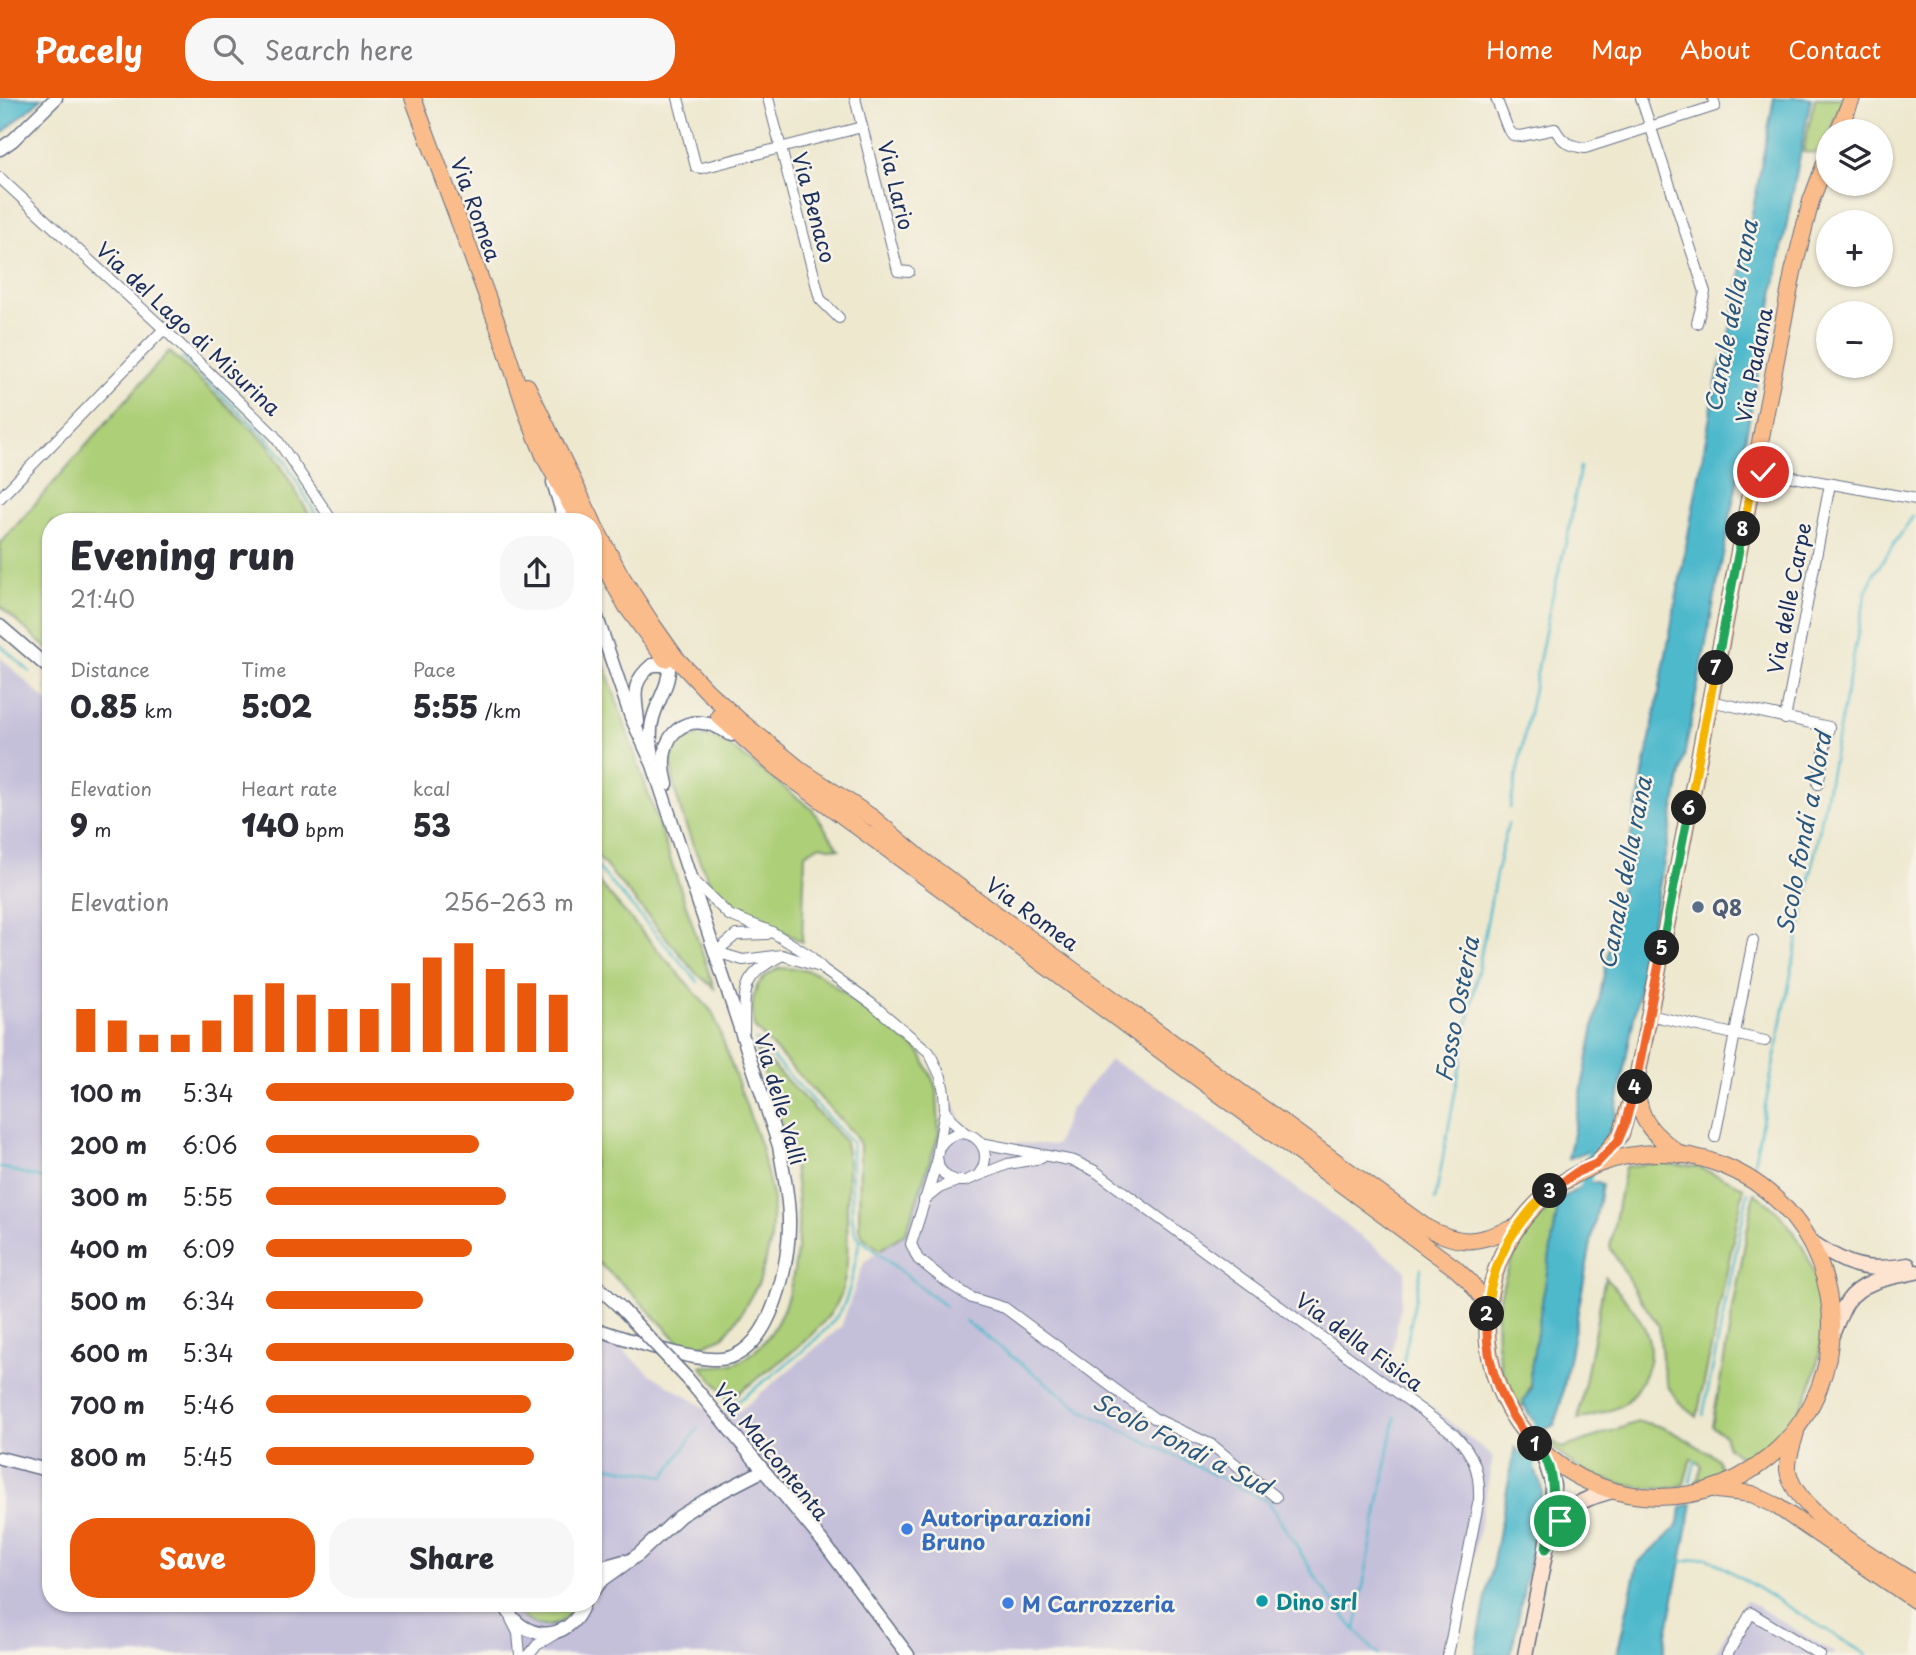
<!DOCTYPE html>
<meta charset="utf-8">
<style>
:root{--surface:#fff;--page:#f7f7f7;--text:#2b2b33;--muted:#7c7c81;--accent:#ea580c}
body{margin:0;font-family:"Playpen Sans",sans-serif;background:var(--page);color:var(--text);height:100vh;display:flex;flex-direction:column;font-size:26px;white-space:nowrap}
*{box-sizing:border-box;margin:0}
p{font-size:23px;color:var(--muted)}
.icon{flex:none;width:38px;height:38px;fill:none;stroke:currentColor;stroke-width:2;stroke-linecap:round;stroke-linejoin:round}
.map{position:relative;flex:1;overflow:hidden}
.drawer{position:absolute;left:42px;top:415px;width:560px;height:1099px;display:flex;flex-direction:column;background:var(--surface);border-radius:28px;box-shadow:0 2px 5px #0004}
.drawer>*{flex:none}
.fabs{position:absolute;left:1816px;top:21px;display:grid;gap:14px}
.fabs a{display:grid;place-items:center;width:77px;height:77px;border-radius:50%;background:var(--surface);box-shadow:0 2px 5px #0004;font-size:35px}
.pin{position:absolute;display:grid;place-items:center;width:60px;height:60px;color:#fff;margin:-30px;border:4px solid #fff;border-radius:50%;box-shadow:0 2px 7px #0007}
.km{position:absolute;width:35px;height:35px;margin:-18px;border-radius:50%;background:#222;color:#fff;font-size:19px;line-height:35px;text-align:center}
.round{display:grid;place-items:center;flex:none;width:74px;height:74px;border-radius:28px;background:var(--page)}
.headline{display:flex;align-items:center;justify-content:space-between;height:119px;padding:0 28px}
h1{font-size:38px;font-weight:800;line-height:52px}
.metrics{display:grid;grid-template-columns:repeat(3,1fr);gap:10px;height:119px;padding:7px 28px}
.metrics div{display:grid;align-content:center}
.metrics b{font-size:30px;font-weight:800}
.metrics small{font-size:19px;font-weight:400}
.metrics p{font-size:19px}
.chart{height:196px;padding:14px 28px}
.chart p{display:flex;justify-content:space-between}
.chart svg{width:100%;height:126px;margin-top:7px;stroke:var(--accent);stroke-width:6}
.primary-button{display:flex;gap:14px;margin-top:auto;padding:14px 28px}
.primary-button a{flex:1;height:80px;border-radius:28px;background:var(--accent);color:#fff;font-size:28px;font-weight:800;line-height:80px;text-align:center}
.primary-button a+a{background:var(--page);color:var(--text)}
ul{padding:0 28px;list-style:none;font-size:23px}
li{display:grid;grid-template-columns:112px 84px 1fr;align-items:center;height:52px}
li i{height:18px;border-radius:9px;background:var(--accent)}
header{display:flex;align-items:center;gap:42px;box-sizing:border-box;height:98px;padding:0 35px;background:var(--accent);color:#fff}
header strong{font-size:33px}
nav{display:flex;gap:38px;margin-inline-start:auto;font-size:24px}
.search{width:490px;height:63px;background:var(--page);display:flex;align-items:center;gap:18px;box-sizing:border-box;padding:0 24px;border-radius:28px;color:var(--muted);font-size:26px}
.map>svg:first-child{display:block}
.industrial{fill:#c5c0da}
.green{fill:#adcf78;stroke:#647f6b;stroke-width:2}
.water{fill:#4fb9cc;stroke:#357495;stroke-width:2}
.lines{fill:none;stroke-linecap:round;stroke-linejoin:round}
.stream{stroke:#4fb9cc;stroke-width:2.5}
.canal{stroke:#4fb9cc;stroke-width:10}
.minor-casing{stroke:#657086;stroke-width:12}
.tertiary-casing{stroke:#657086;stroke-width:15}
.secondary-casing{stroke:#657086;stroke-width:17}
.primary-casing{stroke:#657086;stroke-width:18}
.minor{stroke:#fff;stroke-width:10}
.tertiary{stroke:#fff;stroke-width:12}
.secondary{stroke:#fde4d1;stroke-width:14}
.primary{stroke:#fabc8b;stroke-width:16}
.tertiary-bridge-casing{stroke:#657086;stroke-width:15;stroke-linecap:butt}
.tertiary-bridge{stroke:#fff;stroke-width:12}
.split-1-casing{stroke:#fff;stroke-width:14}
.split-2-casing{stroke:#fff;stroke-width:14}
.split-3-casing{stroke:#fff;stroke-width:14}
.split-4-casing{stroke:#fff;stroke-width:14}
.split-5-casing{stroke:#fff;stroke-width:14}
.split-6-casing{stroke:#fff;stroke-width:14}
.split-7-casing{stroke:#fff;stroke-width:14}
.split-8-casing{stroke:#fff;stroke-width:14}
.split-9-casing{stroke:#fff;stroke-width:14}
.split-1{stroke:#22a559;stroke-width:9}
.split-2{stroke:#f0652b;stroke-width:9}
.split-3{stroke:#f5b400;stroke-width:9}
.split-4{stroke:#f0652b;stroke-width:9}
.split-5{stroke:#f0652b;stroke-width:9}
.split-6{stroke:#22a559;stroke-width:9}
.split-7{stroke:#f5b400;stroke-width:9}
.split-8{stroke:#22a559;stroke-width:9}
.split-9{stroke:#f5b400;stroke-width:9}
.service-dot{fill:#5c6f8a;stroke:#f7f3e8;stroke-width:2.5}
.shop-dot{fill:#3f7fe0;stroke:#f7f3e8;stroke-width:2.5}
.culture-dot{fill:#0f9aa8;stroke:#f7f3e8;stroke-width:2.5}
.labels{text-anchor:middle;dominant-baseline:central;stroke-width:5;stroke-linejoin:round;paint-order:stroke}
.street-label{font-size:21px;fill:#1b2f5e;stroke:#f7f3e8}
.service-label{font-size:21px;font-weight:bold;fill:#4e5e75;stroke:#f7f3e8;text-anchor:start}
.shop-label{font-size:21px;font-weight:bold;fill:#366cbe;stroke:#f7f3e8;text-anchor:start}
.culture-label{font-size:21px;font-weight:bold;fill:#0d838f;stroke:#f7f3e8;text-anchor:start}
.water-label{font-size:23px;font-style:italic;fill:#2b587f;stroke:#f7f3e8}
</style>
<header>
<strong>Pacely</strong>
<div class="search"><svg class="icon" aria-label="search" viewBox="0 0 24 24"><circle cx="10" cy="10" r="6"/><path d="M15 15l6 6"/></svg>Search here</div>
<nav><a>Home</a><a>Map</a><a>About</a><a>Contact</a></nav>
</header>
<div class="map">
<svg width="1916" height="1557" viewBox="0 0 1916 1557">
<rect width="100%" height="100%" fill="#f7f3e8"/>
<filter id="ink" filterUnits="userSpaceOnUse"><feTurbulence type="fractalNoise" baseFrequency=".0143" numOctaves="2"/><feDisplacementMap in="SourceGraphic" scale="14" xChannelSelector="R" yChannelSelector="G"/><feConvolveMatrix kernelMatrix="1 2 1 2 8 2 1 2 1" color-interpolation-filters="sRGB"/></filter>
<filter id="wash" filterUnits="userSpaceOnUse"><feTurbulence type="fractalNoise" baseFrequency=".00686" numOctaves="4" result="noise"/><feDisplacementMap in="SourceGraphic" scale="28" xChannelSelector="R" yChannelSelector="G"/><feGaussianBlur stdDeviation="1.57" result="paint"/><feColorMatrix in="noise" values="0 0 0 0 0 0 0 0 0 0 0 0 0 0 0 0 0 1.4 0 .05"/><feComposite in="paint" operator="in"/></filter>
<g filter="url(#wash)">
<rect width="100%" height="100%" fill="#eee8cf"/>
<g class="industrial">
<polygon points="0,559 51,607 51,1505 593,1505 593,1227 653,1278 712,1314 738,1314 841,1229 864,1164 906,1134 951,999 962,1025 992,1044 1056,1047 1070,1012 1110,962 1169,995 1406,1172 1389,1275 1493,1359 1454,1557 0,1557"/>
<polygon points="1746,1502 1837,1557 1714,1557"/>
</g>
<g class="green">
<polygon points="1815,0 1844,0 1820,55 1803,54"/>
<polygon points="169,253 268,346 313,423 51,424 51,554 0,508 0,446"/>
<polygon points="593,533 714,890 696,875 593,753"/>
<path d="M694,638L712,639L727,646L812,711L839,751L820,747L805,756L802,844C791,838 780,831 769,826C751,818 731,813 718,797C702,777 662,677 674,654C678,646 686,642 694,638Z"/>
<polygon points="593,778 713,915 761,1049 773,1102 771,1143 759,1184 740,1217 723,1239 696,1250 681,1246 630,1193 593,1160"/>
<path d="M780,870L803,871L819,876L894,933L920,954L937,991L939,1036L906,1134L880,1152L863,1139L859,1130L860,1047L854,1036L754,929C750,902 752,881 780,870Z"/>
<path d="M755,949L844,1042C851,1064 847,1088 847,1111C847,1140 850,1167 841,1196C828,1234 761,1277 729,1302L701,1268C716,1268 734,1269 747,1259C803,1221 805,1115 791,1055C783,1021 766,984 755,949Z"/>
<polygon points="1655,1065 1698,1069 1744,1089 1697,1319 1678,1303 1668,1288 1663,1270 1659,1228 1636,1195 1610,1149 1625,1069"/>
<path d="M1754,1095C1821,1139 1839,1231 1805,1301C1793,1328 1770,1347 1748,1365L1728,1349L1724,1337L1712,1328Z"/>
<path d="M1559,1102L1530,1277C1534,1293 1523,1296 1524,1307L1520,1309C1474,1243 1500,1149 1559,1102Z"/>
<path d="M1605,1179C1630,1206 1664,1239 1644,1278C1639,1288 1633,1299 1625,1305C1612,1314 1593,1317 1578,1321Z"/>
<path d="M1638,1324C1669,1326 1692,1346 1718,1361L1722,1377L1697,1383L1702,1368L1691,1360L1684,1386C1658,1398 1601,1383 1577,1369C1567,1363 1559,1354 1551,1347L1554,1344L1563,1350Z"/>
<path d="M511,1505H576C561,1538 527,1533 511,1505Z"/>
</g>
<g class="water">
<polygon points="1,0 42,0 0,37"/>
<polygon points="1774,0 1811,0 1613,1028 1601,1047 1568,1061 1657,605 1718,275 1721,263 1725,258"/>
<path d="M1595,1084L1602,1087L1561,1304L1554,1327L1546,1331C1536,1327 1526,1315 1523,1303L1532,1290L1530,1277L1559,1102L1583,1088Z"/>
<path d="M1515,1350C1530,1364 1542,1377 1542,1398L1511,1557H1475Z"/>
<polygon points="1692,1406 1663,1557 1617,1557 1637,1466 1674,1432 1679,1425 1681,1409"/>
</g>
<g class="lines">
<g class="stream">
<polyline points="182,259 269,342 285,363 320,424"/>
<polyline points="0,547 30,574"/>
<polyline points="48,590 51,592"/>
<polyline points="1510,710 1551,504 1569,432 1580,369"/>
<polyline points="593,764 698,884"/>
<polyline points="756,942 852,1045 852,1119 855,1134 860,1141 945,1208"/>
<polyline points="0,1069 51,1083"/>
<polyline points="1753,1070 1866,494 1874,476 1913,418"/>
<polyline points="1435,1102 1496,776 1508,726"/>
<polyline points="965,1223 1085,1314 1268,1403 1320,1486 1355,1532 1378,1557"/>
<polyline points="1401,1276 1421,1171"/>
<path d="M734,1306C762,1284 833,1236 845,1204C853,1184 855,1162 860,1141"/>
<polyline points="1703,1317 1748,1094"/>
<polyline points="593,1366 665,1378 698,1330"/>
<polyline points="1690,1384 1695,1363"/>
<polyline points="1678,1464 1707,1459 1867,1557"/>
<polyline points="1355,1532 1395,1319"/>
</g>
<g class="canal">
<polyline points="1583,1099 1595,1039"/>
<polyline points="1529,1378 1541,1317"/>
</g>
</g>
</g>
<g filter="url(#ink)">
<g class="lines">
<g class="minor-casing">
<g id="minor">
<polyline points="678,0 696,69 702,70 862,29"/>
<polyline points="768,0 820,201 839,220"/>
<polyline points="855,0 898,173 909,174"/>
<path d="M1496,0L1508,31L1513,37L1521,38L1555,31C1562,44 1570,48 1585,50L1715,8L1713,0"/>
<polyline points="1641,0 1705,194 1697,225"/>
<polyline points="0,80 164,231 274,337 333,424"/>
<polyline points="1754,372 1916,401"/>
<polyline points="0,400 164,231"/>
<polyline points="1710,603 1829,629 1818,686"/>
<polyline points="1785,621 1830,386"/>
<polyline points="692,781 729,817 772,834 809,857 824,872 872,906 929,954 941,979 944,994 945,1012 937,1059 939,1070 947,1079 957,1083 965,1083 1008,1066 1041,1060"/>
<polyline points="767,836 736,837 716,854 743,862 782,857 817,868"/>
<polyline points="1649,917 1765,943"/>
<path d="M744,933C745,893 740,878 779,859"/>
<polyline points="945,1012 953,1024 965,1035"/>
<polyline points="1715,1039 1753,842"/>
<path d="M981,1045L1074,1063L1095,1073L1454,1336C1474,1356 1480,1374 1479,1401L1448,1557"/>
<path d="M940,1048C961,1018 1000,1047 979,1076"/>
<polyline points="937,1064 911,1146 918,1161 947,1184 972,1200 1005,1210 1154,1320 1212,1347 1276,1399"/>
<polyline points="924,1102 939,1090 957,1083"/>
<polyline points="511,1521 518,1535 520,1557"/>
<polyline points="529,1557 537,1547 555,1536"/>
<polyline points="1727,1557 1751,1515 1820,1557"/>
</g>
</g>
<g class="tertiary-casing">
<g id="tertiary">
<polyline points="0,51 13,42 56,0"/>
<polyline points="553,384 565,424"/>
<path d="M593,508L631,619L653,667L779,1048C783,1073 789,1097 789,1122C790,1162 773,1250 727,1260C700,1267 623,1240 593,1230"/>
<polyline points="0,528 51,572"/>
<path d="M638,624C636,598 629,586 652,567H669L674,562"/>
<path d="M653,659C651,646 649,633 653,620C658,601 670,587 669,567"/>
<path d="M667,686C653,637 688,606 731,637"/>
<polyline points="593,1184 620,1209"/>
<polyline points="687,1280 823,1444 908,1557"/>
<polyline points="0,1360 51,1373"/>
<polyline points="593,1468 606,1468 624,1463"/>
<polyline points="593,1493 604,1481 639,1456 680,1418 704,1403 762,1373"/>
<path d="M504,1505C520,1544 570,1547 584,1505"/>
</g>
</g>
<g class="secondary-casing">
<g id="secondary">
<path d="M1810,1143C1846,1167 1864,1175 1908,1167"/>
<path d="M1831,1239C1836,1228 1840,1215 1847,1204C1862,1182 1892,1179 1916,1174"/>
<path d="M1552,1441C1568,1406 1576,1404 1612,1393"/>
<polyline points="1525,1557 1546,1451 1552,1407 1553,1387 1542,1353"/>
</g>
</g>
<g class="primary-casing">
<g id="primary">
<polyline points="413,0 501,236 528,318 545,360 580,424"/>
<polyline points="1838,33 1852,0"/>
<polyline points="527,288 593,424"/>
<path d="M593,425L620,476L652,526L676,560L707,593L739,622L802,673L873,720L925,764L1427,1130C1467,1150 1477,1143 1517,1129"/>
<polyline points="596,454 627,509 665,561"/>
<polyline points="719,618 775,668 1455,1170 1469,1183 1488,1207"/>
<path d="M1637,993C1640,1027 1656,1038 1681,1057"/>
<circle cx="1659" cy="1227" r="172"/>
<polyline points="1598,1064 1621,1036 1636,985 1793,174 1811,103 1829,55"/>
<path d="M1796,1334C1793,1346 1787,1360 1788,1372C1793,1414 1881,1463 1916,1486"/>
<polyline points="1717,1392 1752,1396 1775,1407 1916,1503"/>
</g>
</g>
<use href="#minor" class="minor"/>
<use href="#tertiary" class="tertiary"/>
<use href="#secondary" class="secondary"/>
<use href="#primary" class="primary"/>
<g class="tertiary-bridge-casing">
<polyline id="tertiary-bridge" points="620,1209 687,1280"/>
</g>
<use href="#tertiary-bridge" class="tertiary-bridge"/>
</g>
</g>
<g class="lines" filter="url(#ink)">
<g class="split-1-casing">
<path id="split-1" d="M1535,1346C1562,1373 1551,1417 1546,1451L1560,1423"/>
</g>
<g class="split-2-casing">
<path id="split-2" d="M1487,1216C1484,1263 1501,1312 1535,1346"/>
</g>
<g class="split-3-casing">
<path id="split-3" d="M1487,1216C1490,1168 1513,1125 1550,1093"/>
</g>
<g class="split-4-casing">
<polyline id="split-4" points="1550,1093 1577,1074 1596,1066 1618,1043 1625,1026 1635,989"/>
</g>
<g class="split-5-casing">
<polyline id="split-5" points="1635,989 1662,850"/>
</g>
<g class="split-6-casing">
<polyline id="split-6" points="1662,850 1689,710"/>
</g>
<g class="split-7-casing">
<polyline id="split-7" points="1689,710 1716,570"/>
</g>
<g class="split-8-casing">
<polyline id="split-8" points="1716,570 1743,431"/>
</g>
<g class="split-9-casing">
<polyline id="split-9" points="1743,431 1754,372 1763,374"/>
</g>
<use href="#split-1" class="split-1"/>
<use href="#split-2" class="split-2"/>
<use href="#split-3" class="split-3"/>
<use href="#split-4" class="split-4"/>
<use href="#split-5" class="split-5"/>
<use href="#split-6" class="split-6"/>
<use href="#split-7" class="split-7"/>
<use href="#split-8" class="split-8"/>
<use href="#split-9" class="split-9"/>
</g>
<circle class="service-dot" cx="1698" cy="809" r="7"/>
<g class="shop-dot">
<circle cx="907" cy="1431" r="7"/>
<circle cx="1008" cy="1505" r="7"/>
</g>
<circle class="culture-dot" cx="1262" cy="1503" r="7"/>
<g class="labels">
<g class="street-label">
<text transform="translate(897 87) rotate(76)">Via Lario</text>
<text transform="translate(815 109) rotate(75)">Via Benaco</text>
<text transform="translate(477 111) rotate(70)">Via Romea</text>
<text transform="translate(189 230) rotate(43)">Via del Lago di Misurina</text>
<text transform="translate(1753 267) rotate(-79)">Via Padana</text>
<text transform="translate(1788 500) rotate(-79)">Via delle Carpe</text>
<text transform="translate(1033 815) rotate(36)">Via Romea</text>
<text transform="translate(781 1001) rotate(74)">Via delle Valli</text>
<text transform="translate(1360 1243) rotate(36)">Via della Fisica</text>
<text transform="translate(772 1353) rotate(51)">Via Malcontenta</text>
</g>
<g class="service-label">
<text x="1712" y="809">Q8</text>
</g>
<g class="shop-label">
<text x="921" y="1419">Autoriparazioni<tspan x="921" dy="24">Bruno</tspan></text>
<text x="1022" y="1505">M Carrozzeria</text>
</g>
<g class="culture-label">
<text x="1276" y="1503">Dino srl</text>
</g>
<g class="water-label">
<text transform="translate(1730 218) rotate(-79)">Canale della rana</text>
<text transform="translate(1803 735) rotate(-79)">Scolo fondi a Nord</text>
<text transform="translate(1624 775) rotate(-79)">Canale della rana</text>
<text transform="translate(1456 911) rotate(-79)">Fosso Osteria</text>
<text transform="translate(1182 1345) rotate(27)">Scolo Fondi a Sud</text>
</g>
</g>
</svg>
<div class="fabs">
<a><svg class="icon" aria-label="layers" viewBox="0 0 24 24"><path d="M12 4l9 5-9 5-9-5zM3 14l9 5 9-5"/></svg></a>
<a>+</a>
<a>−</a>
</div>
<div class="pin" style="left:1560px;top:1423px;background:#1e9e55"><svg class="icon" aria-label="arrive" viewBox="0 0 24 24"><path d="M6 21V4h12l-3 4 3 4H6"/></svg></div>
<div class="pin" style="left:1763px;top:374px;background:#d93025"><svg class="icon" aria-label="check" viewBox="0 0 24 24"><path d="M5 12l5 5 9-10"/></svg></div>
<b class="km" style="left:1535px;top:1346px">1</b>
<b class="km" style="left:1487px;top:1216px">2</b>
<b class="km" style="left:1550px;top:1093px">3</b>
<b class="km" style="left:1635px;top:989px">4</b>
<b class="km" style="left:1662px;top:850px">5</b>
<b class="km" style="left:1689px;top:710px">6</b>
<b class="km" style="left:1716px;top:570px">7</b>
<b class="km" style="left:1743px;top:431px">8</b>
<section class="drawer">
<div class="headline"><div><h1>Evening run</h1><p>21:40</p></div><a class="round"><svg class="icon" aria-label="share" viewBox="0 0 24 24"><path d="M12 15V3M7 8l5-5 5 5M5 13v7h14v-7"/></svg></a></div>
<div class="metrics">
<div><p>Distance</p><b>0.85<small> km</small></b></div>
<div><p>Time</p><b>5:02</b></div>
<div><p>Pace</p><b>5:55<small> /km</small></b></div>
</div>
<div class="metrics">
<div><p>Elevation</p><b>9<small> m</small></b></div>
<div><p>Heart rate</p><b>140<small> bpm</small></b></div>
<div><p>kcal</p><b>53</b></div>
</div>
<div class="chart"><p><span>Elevation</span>256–263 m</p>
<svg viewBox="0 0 160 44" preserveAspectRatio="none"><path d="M5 44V29M15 44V33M25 44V38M35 44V38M45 44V33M55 44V24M65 44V20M75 44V24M85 44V29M95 44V29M105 44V20M115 44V11M125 44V6M135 44V15M145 44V20M155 44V24"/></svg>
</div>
<ul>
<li><b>100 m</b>5:34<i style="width:100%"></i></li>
<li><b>200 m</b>6:06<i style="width:69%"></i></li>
<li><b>300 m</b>5:55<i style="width:78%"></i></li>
<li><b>400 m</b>6:09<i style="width:67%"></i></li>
<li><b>500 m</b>6:34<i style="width:51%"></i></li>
<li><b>600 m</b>5:34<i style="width:100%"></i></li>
<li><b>700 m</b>5:46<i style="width:86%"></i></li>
<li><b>800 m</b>5:45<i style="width:87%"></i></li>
</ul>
<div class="primary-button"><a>Save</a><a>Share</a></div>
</section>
</div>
